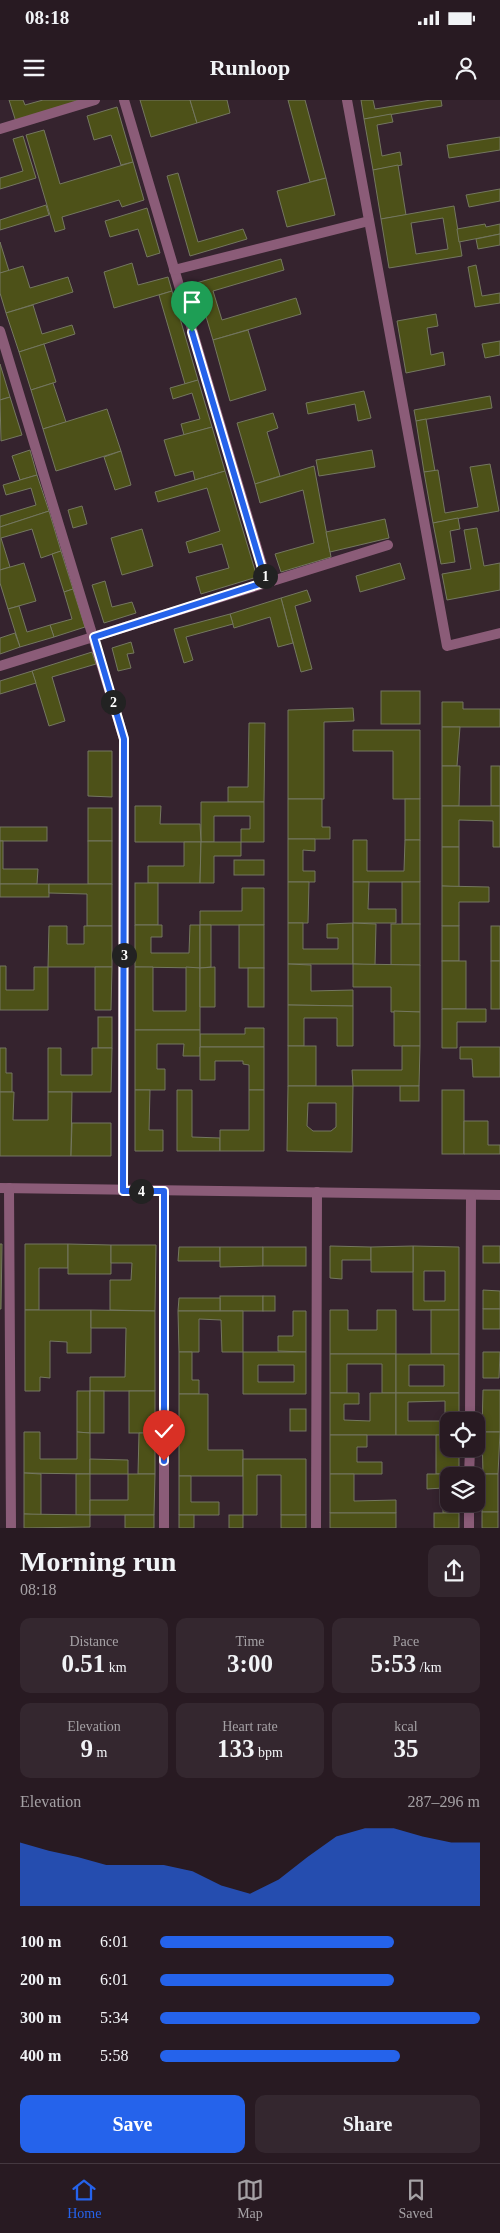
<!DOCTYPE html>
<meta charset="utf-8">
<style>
:root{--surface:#281a22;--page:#34272f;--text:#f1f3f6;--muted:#a5a1a5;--line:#443840;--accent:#2563eb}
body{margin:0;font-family:"Times New Roman",serif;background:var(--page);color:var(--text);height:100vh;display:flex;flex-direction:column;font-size:19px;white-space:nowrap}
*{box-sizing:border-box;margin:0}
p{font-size:16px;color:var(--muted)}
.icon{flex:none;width:28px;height:28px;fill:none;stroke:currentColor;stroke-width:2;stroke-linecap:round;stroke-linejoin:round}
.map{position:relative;height:1428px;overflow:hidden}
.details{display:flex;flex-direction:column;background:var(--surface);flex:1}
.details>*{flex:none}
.fabs{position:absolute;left:440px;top:1312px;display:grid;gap:10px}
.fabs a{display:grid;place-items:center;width:45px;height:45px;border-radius:10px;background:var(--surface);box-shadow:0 2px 8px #0003,0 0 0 1px var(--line);font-size:25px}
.pin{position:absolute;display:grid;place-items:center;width:42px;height:42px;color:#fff;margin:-51px -21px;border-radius:50% 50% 50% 0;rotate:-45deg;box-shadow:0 0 5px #0007}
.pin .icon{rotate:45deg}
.km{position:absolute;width:25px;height:25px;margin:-12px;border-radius:50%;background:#222;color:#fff;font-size:14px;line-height:25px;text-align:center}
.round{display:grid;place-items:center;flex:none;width:52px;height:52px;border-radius:10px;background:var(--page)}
.summary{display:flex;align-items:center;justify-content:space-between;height:85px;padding:0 20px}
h1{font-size:28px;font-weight:700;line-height:38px}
.metrics{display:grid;grid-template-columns:repeat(3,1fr);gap:8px;height:85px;padding:5px 20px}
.metrics div{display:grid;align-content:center;border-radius:10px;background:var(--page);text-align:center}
.metrics b{font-size:25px;font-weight:700}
.metrics small{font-size:14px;font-weight:400}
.metrics p{font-size:14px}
.chart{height:140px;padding:10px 20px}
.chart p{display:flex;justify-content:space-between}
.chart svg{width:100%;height:90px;margin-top:5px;fill:var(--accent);opacity:.7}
.button{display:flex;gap:10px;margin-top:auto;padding:10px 20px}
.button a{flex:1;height:58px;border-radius:10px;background:var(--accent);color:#fff;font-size:20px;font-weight:700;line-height:58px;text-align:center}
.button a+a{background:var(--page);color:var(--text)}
ul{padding:0 20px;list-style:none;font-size:16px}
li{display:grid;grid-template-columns:80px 60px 1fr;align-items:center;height:38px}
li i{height:12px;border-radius:6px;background:var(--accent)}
.status{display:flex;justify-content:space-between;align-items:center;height:35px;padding:0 25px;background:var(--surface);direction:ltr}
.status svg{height:14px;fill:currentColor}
header{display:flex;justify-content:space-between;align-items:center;height:65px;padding:0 20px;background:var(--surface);font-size:22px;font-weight:700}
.tabs{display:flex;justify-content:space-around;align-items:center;height:70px;border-top:1px solid var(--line);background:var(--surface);font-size:14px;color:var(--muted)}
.tabs a{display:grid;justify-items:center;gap:2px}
.tabs .current{color:var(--accent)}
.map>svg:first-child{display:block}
.building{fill:#4d5118;stroke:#747760;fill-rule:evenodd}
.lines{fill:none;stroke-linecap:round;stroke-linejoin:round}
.minor{stroke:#8b5c78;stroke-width:10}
.route-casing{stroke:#fff;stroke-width:10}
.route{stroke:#2563eb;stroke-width:6}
</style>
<div class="status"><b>08:18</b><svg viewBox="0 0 49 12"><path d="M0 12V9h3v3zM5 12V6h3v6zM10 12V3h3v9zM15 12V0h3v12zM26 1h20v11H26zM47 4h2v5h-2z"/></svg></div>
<header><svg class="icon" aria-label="menu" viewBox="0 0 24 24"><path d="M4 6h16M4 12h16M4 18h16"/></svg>Runloop<svg class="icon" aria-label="person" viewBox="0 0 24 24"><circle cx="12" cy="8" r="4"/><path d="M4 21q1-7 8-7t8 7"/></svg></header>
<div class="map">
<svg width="500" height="1428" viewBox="0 0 500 1428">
<rect width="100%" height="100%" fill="#35232e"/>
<g class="building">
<polygon points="9,0 23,0 25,5 43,0 77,0 78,4 16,22"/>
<polygon points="140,0 190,0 197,23 151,37"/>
<polygon points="190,0 227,0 230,13 197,23"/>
<polygon points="288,0 305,0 326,78 310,82"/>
<polygon points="361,0 373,0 375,9 431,0 441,0 442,6 364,19"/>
<polygon points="117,7 133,62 121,65 111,35 94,40 87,16"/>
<polygon points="391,14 393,22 377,25 382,56 400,52 402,65 373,70 364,19"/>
<polygon points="44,30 60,84 133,62 144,100 122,107 119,100 62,117 65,129 55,132 26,35"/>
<polygon points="23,36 36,78 0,89 0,78 23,71 13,39"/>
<polygon points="500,37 500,50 449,58 447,45"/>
<polygon points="398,65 406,115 381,119 373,70"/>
<polygon points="178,73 198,142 243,129 247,139 190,156 167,76"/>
<polygon points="326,78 335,115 287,127 277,91"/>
<polygon points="500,89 500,101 469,107 466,95"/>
<polygon points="46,105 49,115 0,130 0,120"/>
<path d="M454,106L462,156L389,168L381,119ZM443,118L448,149L416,154L411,123Z"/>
<polygon points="147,108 160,153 147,157 138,129 110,137 105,121"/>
<polygon points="485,124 486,127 500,124 500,134 459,142 457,129"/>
<polygon points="500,134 500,145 478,149 476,139"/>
<polygon points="0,142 9,171 0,173"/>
<polygon points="281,159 284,170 213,191 222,220 296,198 301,214 213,240 196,183"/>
<polygon points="132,163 138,185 168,177 172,191 114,208 104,172"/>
<polygon points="476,165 482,196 500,193 500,203 475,207 468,167"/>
<polygon points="23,166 30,188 68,177 73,192 6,213 0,193 0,173"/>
<polygon points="172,191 198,280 185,284 159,195"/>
<polygon points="33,205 42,234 72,225 75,234 19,252 6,213"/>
<polygon points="436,214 438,226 427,228 431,255 443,252 445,265 406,273 397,221"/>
<polygon points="248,230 266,290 230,301 213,240"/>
<polygon points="500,241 500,255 485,258 482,244"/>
<polygon points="44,244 56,282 31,290 19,252"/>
<polygon points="0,264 10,297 0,300"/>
<polygon points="198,280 212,327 184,335 181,324 200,319 192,293 173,299 170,288"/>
<polygon points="53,283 66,322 43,329 31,290"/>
<polygon points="364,291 371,318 358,321 355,304 308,314 306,303"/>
<polygon points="490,296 492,308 416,321 414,310"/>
<polygon points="10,297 22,335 1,341 0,300"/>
<polygon points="107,309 121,351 56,371 43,329"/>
<polygon points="273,313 278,328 267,332 280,376 255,384 237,323"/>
<polygon points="426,319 435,371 424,372 416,321"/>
<polygon points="212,327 225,371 195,380 193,371 175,376 164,340"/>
<polygon points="30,350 37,375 20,380 12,356"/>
<polygon points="372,350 375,367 319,376 316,360"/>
<polygon points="121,351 131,385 115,390 104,357"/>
<polygon points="490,364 499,411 433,423 424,372 438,370 445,413 478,407 470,367"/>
<polygon points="314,366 331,457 281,472 275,454 314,443 303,390 260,403 255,384"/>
<polygon points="225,371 257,477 201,494 196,477 229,468 222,444 189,453 186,442 220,431 207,388 158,402 155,392"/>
<polygon points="37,375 49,411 0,427 0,416 36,405 31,388 6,395 3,385"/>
<polygon points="82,406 87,424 73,428 68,410"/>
<polygon points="49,411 61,451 41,458 32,429 1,438 10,467 0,470 0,427"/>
<polygon points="458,418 460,429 450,431 455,462 441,464 433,423"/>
<polygon points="385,419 389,438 330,452 326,432"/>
<polygon points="477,428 484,466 500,463 500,490 447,500 442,474 471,469 464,430"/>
<polygon points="142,429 153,466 122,475 111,438"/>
<polygon points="61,451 73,489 64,492 52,454"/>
<polygon points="24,463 36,501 8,509 0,483 0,470"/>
<polygon points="400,463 405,479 360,492 356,476"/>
<polygon points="105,481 112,507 132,502 136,513 104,523 92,485"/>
<polygon points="73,489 85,527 54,537 50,525 72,519 64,492"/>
<polygon points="307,490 311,501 295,506 312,569 301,572 281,498"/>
<polygon points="281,498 293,543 278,547 270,517 234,528 230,514"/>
<polygon points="19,506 27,532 50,525 54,537 20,547 8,509"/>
<polygon points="230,514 233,524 186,537 193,560 184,563 174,529"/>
<polygon points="15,533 20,547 0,554 0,538"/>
<polygon points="131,542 134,553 127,554 131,568 118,571 112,548"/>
<polygon points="92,552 96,564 52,577 65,621 49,626 32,571"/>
<polygon points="32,571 36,583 0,594 0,581"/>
<rect x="381" y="591" width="39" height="33"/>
<polygon points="442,602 463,602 463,609 500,609 500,627 442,627"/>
<polygon points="353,608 354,621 324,622 324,699 288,699 288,610"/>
<polygon points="249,623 265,623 264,702 228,702 228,687 248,687"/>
<polygon points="442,627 460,627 457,666 442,666"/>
<polygon points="353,630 420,630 420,699 393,699 393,651 353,651"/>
<polygon points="88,651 112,651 112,697 88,696"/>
<polygon points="442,666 460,666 459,706 442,706"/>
<rect x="491" y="666" width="9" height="40"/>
<polygon points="288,699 322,699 322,727 330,727 330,739 288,739"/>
<rect x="405" y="699" width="15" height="41"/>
<polygon points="201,702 264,702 264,742 241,742 241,729 250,729 250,716 214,716 214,742 201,742"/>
<polygon points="135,706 161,706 160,724 200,724 201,742 135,742"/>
<polygon points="442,706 500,706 500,747 493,747 493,721 459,720 459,747 442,747"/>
<rect x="88" y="708" width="24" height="33"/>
<rect x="0" y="727" width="47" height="14"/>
<polygon points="288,739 315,739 315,751 303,750 303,771 315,771 315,782 288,782"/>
<polygon points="353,740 367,740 367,771 404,771 405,740 420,740 420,782 353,782"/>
<polygon points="0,741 3,741 3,769 38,769 37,784 0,784"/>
<rect x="88" y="741" width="24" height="43"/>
<polygon points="184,742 201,742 200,783 148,783 148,766 184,766"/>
<polygon points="201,742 241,742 241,756 214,756 214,783 200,783"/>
<polygon points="442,747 459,747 459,787 442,786"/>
<rect x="234" y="760" width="30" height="15"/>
<polygon points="288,782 309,782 308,823 288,823"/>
<polygon points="353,782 369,782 368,809 396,809 396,823 353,823"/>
<rect x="402" y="782" width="18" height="42"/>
<rect x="135" y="783" width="23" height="42"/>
<rect x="0" y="784" width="49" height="13"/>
<polygon points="49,784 112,784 112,826 87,826 87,794 49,793"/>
<polygon points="442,786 489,787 489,802 459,802 459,826 442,826"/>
<polygon points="242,788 264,788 264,825 200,825 200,811 242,811"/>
<polygon points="288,823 303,823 303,849 338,849 338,838 327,838 327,824 353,823 353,864 288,864"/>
<polygon points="353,823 376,824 375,865 353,864"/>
<rect x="391" y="824" width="29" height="41"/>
<polygon points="135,825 162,825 162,837 151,837 151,853 189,853 190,825 200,825 200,868 135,867"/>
<polygon points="200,825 211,825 211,867 200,868"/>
<rect x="239" y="825" width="25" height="43"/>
<polygon points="49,826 67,826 67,844 84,844 84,826 112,826 112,867 48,867"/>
<rect x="442" y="826" width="17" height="35"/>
<rect x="491" y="826" width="9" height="35"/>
<rect x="442" y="861" width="24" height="48"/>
<rect x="491" y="861" width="9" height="48"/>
<polygon points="288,864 311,865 311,891 353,890 353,906 288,905"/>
<polygon points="353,864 420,865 420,912 391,912 391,887 353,887"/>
<polygon points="0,866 6,866 6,890 34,890 34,867 48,867 48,910 0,910"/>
<polygon points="95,867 112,867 111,910 95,910"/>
<polygon points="135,867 153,867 153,911 186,911 186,867 200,868 200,930 135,930"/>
<polygon points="215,867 215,907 200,907 200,868"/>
<rect x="248" y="868" width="16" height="39"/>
<polygon points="288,905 353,906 353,946 337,946 337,918 304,918 304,946 288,946"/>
<polygon points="442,909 486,909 486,922 457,922 457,948 442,948"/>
<polygon points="394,911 420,912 420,946 394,946"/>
<rect x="98" y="917" width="14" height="31"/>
<polygon points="245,928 264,928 264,947 200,947 200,934 245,934"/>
<polygon points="135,930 200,930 200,956 183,956 184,944 157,944 157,969 165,969 165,990 135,990"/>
<rect x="288" y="946" width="28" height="40"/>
<polygon points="402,946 420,946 419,986 353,986 352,970 402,970"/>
<polygon points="200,947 264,947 264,990 249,990 249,965 243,964 243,961 215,961 215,980 200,980"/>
<polygon points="460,947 500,947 500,977 473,977 472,959 460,959"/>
<polygon points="0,948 6,948 6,973 12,973 12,992 0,992"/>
<polygon points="48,948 61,948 61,975 92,975 92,948 112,948 111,992 48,992"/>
<path d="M288,986H353L352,1052L287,1051ZM308,1003H336V1027L331,1031H313L307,1026Z"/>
<rect x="400" y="986" width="19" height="15"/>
<polygon points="135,990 150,990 149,1030 163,1030 163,1051 135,1051"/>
<polygon points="177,990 192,990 192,1037 220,1038 220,1051 177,1051"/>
<polygon points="249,990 264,990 264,1051 220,1051 220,1030 249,1030"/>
<rect x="442" y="990" width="22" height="64"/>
<polygon points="0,992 14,992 13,1020 48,1020 48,992 72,992 71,1056 0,1056"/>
<polygon points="464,1021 488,1021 488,1045 500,1045 500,1054 464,1054"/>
<polygon points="72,1023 111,1023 111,1056 71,1056"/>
<polygon points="0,1144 2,1144 1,1209 0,1209"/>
<polygon points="25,1144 68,1144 68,1168 39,1168 39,1210 25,1210"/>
<polygon points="68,1144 111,1145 111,1174 68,1174"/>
<polygon points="111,1145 156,1145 155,1211 110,1210 110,1180 131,1180 132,1163 111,1163"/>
<polygon points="330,1146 371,1147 371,1160 342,1160 342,1179 330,1178"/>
<path d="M413,1146L459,1147V1210H413ZM424,1171H445V1201H424Z"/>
<polygon points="413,1146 413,1172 371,1172 371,1147"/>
<rect x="483" y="1146" width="17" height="17"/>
<polygon points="179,1147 220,1147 220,1161 178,1161"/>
<polygon points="220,1147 263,1147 263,1166 220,1167"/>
<rect x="263" y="1147" width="43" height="19"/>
<polygon points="483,1190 500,1191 500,1209 483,1209"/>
<rect x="220" y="1196" width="43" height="15"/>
<rect x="263" y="1196" width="12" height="15"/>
<polygon points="179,1198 220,1198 220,1211 178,1211"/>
<rect x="483" y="1209" width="17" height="20"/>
<polygon points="25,1210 91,1210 91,1253 67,1253 67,1242 50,1241 50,1278 40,1277 40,1291 25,1291"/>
<polygon points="91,1210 155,1211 155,1291 90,1291 90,1277 125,1277 126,1228 91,1228"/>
<polygon points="330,1210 348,1210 348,1230 377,1230 377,1210 396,1210 396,1254 330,1254"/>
<rect x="431" y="1210" width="28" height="44"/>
<polygon points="178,1211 243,1211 243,1252 222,1252 221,1220 199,1219 199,1252 179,1252"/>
<polygon points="293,1211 306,1211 306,1252 278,1251 278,1236 293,1236"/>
<polygon points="179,1252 192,1252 192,1280 199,1280 199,1294 179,1294"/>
<path d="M243,1252H306V1294H243ZM258,1265H294V1282H258Z"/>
<polygon points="483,1252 500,1252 499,1278 483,1278"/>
<polygon points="330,1254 396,1254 396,1293 382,1293 382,1264 347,1264 347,1293 330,1293"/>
<path d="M396,1254H459V1293H396ZM409,1265H444V1286H409Z"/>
<polygon points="483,1290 500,1290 500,1332 482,1332"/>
<polygon points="77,1291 90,1291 90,1333 77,1332"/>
<rect x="90" y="1291" width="14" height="42"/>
<rect x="129" y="1291" width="26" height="42"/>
<polygon points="330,1293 359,1293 359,1304 344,1304 344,1320 370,1321 370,1293 396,1293 396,1335 330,1335"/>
<path d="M396,1293H459V1321H449V1335H396ZM445,1301V1321H408V1302Z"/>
<polygon points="179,1294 208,1294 208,1350 243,1350 243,1376 179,1376"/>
<rect x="290" y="1309" width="16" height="22"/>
<polygon points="24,1332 40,1332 40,1359 77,1359 77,1332 90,1333 90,1374 24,1373"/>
<polygon points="482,1332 500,1332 498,1374 483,1374"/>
<polygon points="139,1333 155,1333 155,1374 138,1374"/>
<polygon points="330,1335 367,1335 367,1347 357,1347 357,1362 382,1362 382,1374 330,1374"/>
<polygon points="436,1335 449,1335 449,1349 459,1349 459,1374 436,1374"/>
<polygon points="90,1359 128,1360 128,1374 90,1374"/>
<polygon points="243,1359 306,1359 306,1415 281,1415 281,1375 257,1375 257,1415 243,1415"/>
<polygon points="24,1373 41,1374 41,1415 24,1414"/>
<rect x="76" y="1374" width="14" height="41"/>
<polygon points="128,1374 155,1374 154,1415 90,1415 90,1400 128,1400"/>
<polygon points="330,1374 354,1374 354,1401 396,1400 396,1413 330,1413"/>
<polygon points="427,1374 459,1374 459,1376 449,1376 449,1404 459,1404 459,1413 443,1413 443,1388 427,1389"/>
<polygon points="483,1374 498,1374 498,1412 482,1412"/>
<polygon points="179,1376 191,1376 191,1402 219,1402 219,1415 179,1415"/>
<rect x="482" y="1412" width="16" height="16"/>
<rect x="330" y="1413" width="66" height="15"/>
<rect x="434" y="1413" width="25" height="15"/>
<polygon points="24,1414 90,1415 90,1427 24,1428"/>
<rect x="125" y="1415" width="29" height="13"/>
<rect x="179" y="1415" width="15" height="13"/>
<rect x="229" y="1415" width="14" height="13"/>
<rect x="281" y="1415" width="25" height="13"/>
</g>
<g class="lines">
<g class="minor">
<polyline points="124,0 267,482"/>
<polyline points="347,0 447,546 500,533"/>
<polyline points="0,29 95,0"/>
<polyline points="174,170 369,121"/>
<polyline points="0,231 124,639 123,1091"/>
<polyline points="0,566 388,445"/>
<polyline points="0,1088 500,1095"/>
<polyline points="9,1088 11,1428"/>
<polyline points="164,1091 164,1428"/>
<polyline points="470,1321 471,1095"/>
<polyline points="469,1376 470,1349"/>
<polyline points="316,1428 317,1092"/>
<polyline points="469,1428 469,1404"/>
</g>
</g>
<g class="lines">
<g class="route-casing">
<polyline id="route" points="164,1361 164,1091 123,1091 124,639 94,537 266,482 192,232"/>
</g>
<use href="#route" class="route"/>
</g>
</svg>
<div class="fabs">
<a><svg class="icon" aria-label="locate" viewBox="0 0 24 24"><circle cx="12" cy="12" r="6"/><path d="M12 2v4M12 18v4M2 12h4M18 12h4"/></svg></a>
<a><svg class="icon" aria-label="layers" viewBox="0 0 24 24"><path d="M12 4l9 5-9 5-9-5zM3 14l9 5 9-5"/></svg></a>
</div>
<div class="pin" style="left:192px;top:232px;background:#1e9e55"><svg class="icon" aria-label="arrive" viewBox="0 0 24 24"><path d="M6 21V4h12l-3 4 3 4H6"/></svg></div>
<div class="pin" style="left:164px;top:1361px;background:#d93025"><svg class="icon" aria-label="check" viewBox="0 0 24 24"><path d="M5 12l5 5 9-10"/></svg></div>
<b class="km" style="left:265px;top:476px">1</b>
<b class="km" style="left:113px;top:602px">2</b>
<b class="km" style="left:124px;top:855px">3</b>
<b class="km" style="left:141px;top:1091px">4</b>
</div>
<section class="details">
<div class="summary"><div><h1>Morning run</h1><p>08:18</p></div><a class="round"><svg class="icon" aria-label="share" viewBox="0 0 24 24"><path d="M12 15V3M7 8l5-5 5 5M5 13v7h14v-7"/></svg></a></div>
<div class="metrics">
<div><p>Distance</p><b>0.51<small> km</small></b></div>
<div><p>Time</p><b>3:00</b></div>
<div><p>Pace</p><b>5:53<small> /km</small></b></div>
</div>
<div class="metrics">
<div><p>Elevation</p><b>9<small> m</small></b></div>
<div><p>Heart rate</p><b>133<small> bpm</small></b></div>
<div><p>kcal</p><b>35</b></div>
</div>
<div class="chart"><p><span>Elevation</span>287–296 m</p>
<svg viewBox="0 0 160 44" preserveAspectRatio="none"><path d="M0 44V13L10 17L20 20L30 24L40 24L50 24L60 27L70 34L80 38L90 31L100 20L110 10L120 6L130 6L140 10L150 13L160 13V44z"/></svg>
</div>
<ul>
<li><b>100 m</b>6:01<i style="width:73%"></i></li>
<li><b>200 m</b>6:01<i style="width:73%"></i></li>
<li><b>300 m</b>5:34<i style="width:100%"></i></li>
<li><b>400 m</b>5:58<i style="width:75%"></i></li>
</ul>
<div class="button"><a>Save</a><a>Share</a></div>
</section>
<nav class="tabs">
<a class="current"><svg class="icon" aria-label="home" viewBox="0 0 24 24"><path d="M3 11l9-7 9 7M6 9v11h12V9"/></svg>Home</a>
<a><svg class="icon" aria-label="map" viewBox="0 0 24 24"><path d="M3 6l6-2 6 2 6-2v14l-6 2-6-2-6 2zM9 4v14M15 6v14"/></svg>Map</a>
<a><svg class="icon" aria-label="saved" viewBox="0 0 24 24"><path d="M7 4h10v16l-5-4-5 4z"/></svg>Saved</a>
</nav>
